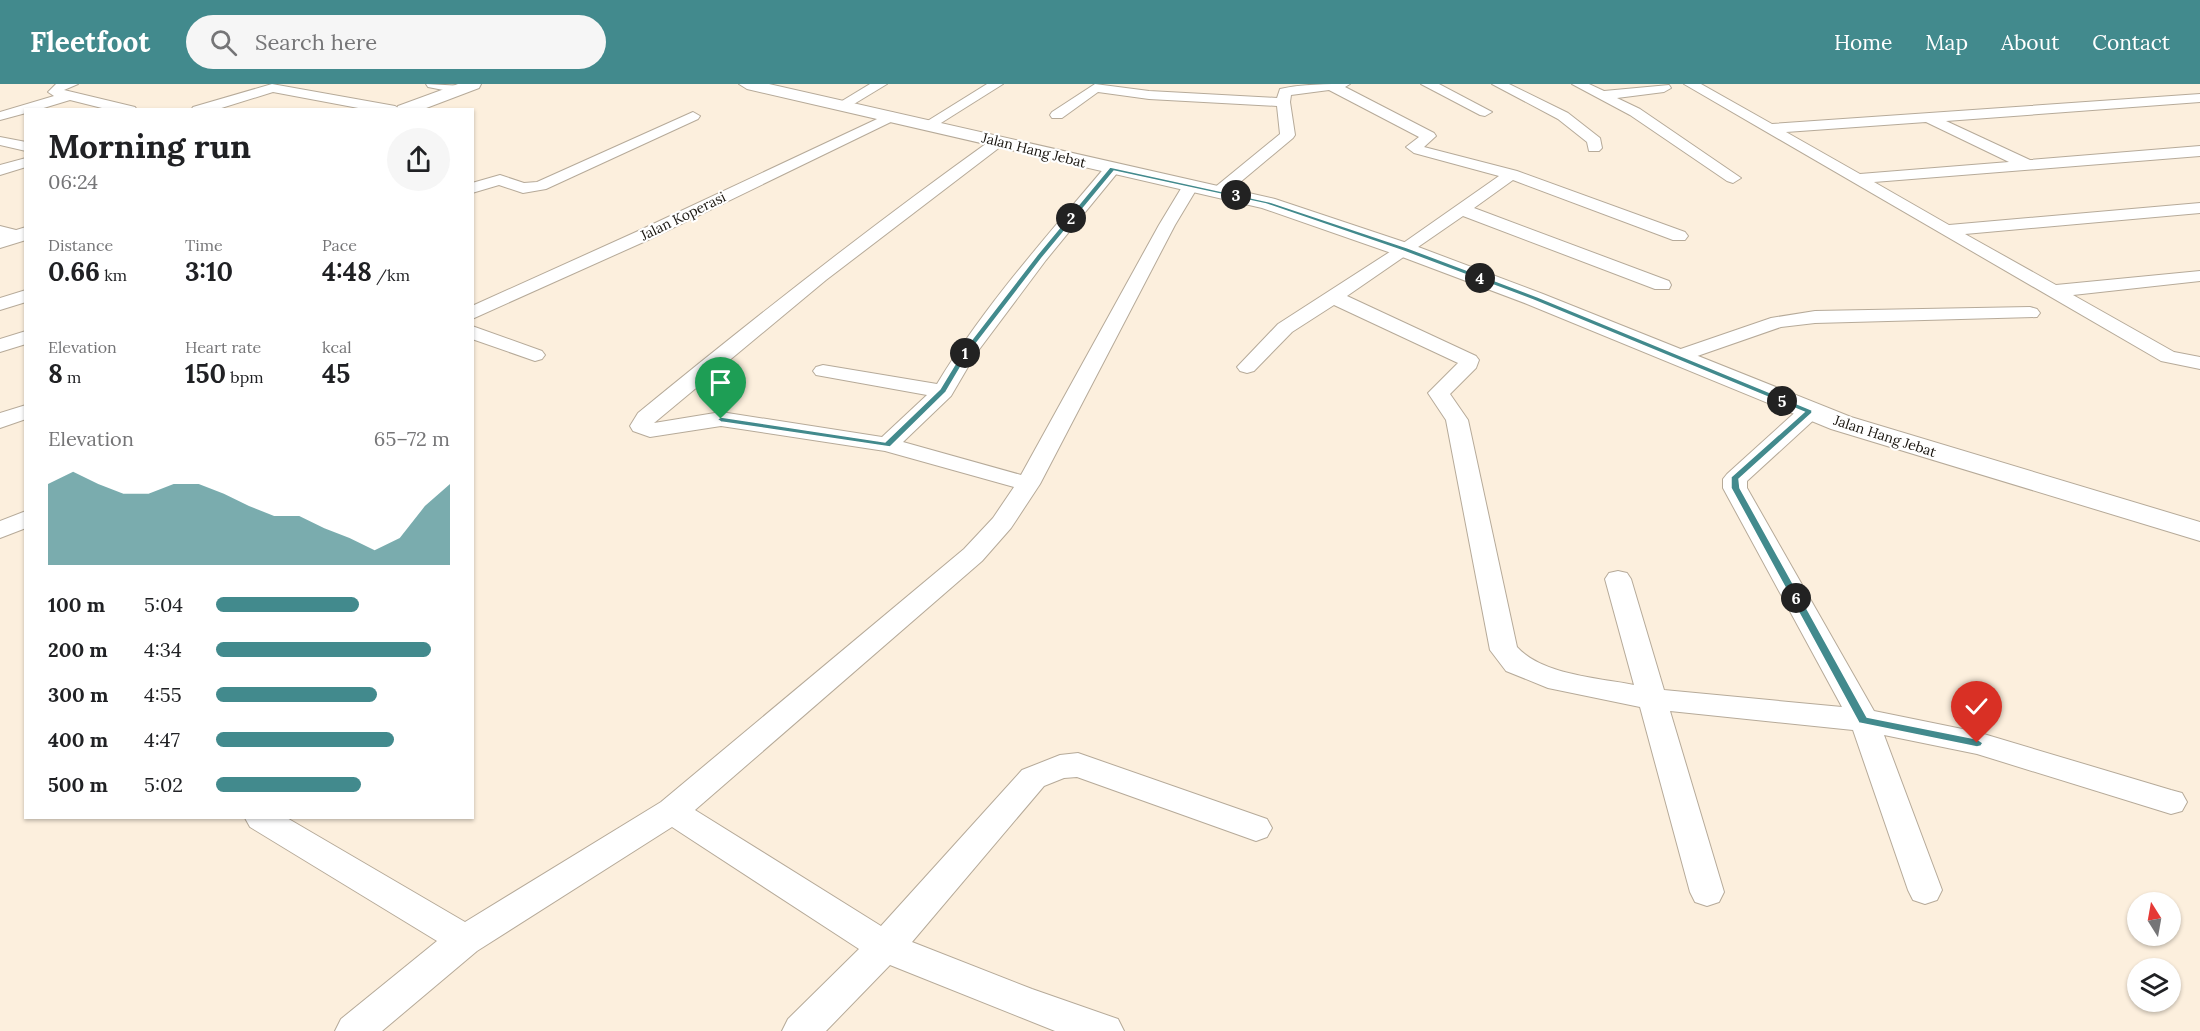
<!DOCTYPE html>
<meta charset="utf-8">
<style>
:root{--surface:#fff;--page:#f6f6f6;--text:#202124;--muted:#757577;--accent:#428a8d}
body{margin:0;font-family:Lora,serif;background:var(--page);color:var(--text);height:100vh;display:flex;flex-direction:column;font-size:22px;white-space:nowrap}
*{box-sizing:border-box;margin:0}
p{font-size:20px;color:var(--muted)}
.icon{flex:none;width:33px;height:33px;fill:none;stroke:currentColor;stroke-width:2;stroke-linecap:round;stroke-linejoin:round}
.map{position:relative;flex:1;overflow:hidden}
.panel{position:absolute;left:24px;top:24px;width:450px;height:711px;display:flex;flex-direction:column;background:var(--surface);border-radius:0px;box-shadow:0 2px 4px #0004}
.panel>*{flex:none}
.needle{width:39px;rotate:349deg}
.controls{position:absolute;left:2127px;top:808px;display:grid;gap:12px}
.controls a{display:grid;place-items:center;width:54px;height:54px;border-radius:50%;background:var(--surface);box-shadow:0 2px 4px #0004;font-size:30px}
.pin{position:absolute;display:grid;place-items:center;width:51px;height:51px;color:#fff;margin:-62px -26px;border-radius:50% 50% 50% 0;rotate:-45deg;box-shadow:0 0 6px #0007}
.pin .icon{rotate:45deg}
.km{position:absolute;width:30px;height:30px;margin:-15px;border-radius:50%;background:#222;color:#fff;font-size:16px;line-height:30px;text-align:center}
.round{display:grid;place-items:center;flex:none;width:63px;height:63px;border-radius:32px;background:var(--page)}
.head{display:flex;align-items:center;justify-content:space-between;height:102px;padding:0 24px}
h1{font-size:33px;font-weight:700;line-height:45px}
.stats{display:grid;grid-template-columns:repeat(3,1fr);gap:9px;height:102px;padding:6px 24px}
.stats div{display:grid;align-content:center}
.stats b{font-size:26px;font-weight:700}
.stats small{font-size:16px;font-weight:400}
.stats p{font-size:16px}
.chart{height:168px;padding:12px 24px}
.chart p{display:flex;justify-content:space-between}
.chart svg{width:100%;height:108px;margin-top:6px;fill:var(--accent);opacity:.7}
ul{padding:0 24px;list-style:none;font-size:20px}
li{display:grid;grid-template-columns:96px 72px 1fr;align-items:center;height:45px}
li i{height:15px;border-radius:8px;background:var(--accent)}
header{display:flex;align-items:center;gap:36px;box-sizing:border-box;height:84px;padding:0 30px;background:var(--accent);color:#fff}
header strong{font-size:28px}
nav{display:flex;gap:33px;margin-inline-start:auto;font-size:21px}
.search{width:420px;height:54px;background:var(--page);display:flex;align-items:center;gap:15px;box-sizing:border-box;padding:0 21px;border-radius:33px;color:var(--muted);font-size:22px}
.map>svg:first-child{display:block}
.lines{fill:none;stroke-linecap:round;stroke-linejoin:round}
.minor-casing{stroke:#b6aa99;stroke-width:2}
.tertiary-casing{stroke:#b6aa99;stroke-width:2}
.minor{fill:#fff;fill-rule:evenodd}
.tertiary{fill:#fff;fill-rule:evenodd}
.route{fill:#428a8d;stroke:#fff;stroke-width:1.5}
.labels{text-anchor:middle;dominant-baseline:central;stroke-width:4.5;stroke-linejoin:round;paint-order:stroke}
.far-street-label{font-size:14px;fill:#18140e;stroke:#fff}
</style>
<header>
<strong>Fleetfoot</strong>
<div class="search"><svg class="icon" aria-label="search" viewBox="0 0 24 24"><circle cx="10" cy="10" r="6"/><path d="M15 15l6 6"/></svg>Search here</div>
<nav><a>Home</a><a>Map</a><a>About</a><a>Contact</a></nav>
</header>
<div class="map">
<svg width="2200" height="947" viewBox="0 0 2200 947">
<rect width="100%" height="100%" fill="#fcefdd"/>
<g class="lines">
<g class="minor-casing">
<g id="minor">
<polygon points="56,0 78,0 64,6 135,23 137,26 110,26 70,16 37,26 26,26 26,29 0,36 0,28 54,12 48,8"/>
<polygon points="272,0 395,22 402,26 369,26 273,8 215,26 191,26 193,23"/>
<polygon points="426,0 464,2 466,5 459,9 428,3"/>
<polygon points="870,0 887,0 849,23 839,23 837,20"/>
<polygon points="987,0 1003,0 933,44 923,44 921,41"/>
<path d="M1095,0L1149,7L1277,14L1280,5C1303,0 1326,0 1350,0L1345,3L1434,49L1436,52L1424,63L1517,87L1685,148L1688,152L1685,156H1673L1513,96L1474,124L1669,197L1671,201L1669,205H1655L1463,132L1347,212L1476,272L1479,276L1476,284L1450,310L1468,336L1517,563C1542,591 1599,594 1634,601L1605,495L1609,489L1618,487L1627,489L1631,495L1664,606L1842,623L1723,404V395L1727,390L1801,323L1809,321L1817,323L1820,328L1817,333L1747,397V404L1874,627L1977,648L2171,706L2182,709L2187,718L2182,727L2171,730L1977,670L1884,651L1942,806L1937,816L1925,820L1913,816L1908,806L1853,646L1670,627L1724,808L1719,818L1707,822L1695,818L1690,808L1640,623L1548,604L1506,587L1490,566L1446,336L1428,309L1458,279L1334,221L1292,248L1254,287L1247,289L1240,287L1237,283L1278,240L1399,162L1499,92L1414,69L1406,63L1419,53L1329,6L1291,11L1290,18L1295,51L1293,54L1226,110L1220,112L1212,107L1214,104L1280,50L1277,22L1149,15L1098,8L1062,34H1052L1050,31L1052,28Z"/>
<polygon points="1421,0 1439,0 1492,28 1485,32 1480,31"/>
<polygon points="1492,0 1509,0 1568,29 1600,54 1602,64 1599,67 1589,67 1587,58 1558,35"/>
<polygon points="1572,0 1589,0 1604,7 1669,1 1671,4 1664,8 1617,14 1640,25 1741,94 1733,99 1727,97 1630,31"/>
<path d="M1684,0H1701L1772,40L2200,10V18L1946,37L2030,76L2200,62V72L1874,98L1949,141L2200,119V129L1965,150L2056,201L2200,187V197L2073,211L2174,268L2200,273V285L2161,277ZM1926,38L2009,78L1860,90L1786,48Z"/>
<polygon points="693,28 700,32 698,35 546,105 523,109 499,101 472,109 472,99 500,91 524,99 537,98"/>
<polygon points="892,28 899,32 897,35 648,156 472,235 472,222 636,148"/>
<polygon points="0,53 26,58 26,67 0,61"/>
<path d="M999,53L1006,57L1004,60L826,196L654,339L721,328L882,353L927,311L816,291L813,287L816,283L823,281L937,300C985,221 1047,152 1106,82H1118L1120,85L1118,88L1046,176L975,271L951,312L903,358L1021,391L1159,141L1185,98L1191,96L1199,101L1175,141L1040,400L1011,444L982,477L695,726L881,842L1022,686L1060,671L1078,669L1267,735L1272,744L1267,753L1256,757L1077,693L1064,694L1044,702L912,858L1032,905L1118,935L1124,947H1055L890,881L826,947H782L788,935L859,865L672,743L477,867L382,947H335L341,935L437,857L250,743L245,734H287L465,838L661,718L964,465L993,434L1014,403L885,367L721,342L650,353L633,347L630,342L638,329C754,234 872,141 994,54Z"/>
<polygon points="26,74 26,83 0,91 0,81"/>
<polygon points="0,142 24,148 26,154 18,157 0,152"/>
<polygon points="26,206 26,218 0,226 0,214"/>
<polygon points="2030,223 2037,225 2040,229 2037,233 1815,239 1781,243 1683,277 1669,277 1666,273 1669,269 1771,234 1815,227"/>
<polygon points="472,242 542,267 545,271 542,275 535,277 472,255"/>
<polygon points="26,247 26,260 0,268 0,255"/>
<polygon points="26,321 26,335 0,344 0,329"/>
<polygon points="26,427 26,444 0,454 0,437"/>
</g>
</g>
<g class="tertiary-casing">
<g id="tertiary">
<polygon points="458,0 481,0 479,4 421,26 396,26 398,22"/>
<polygon points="739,0 769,0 1275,115 1413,161 1543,210 1851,333 2200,438 2200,457 1831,345 1527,220 1397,171 1262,124 747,5"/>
<polygon points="26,143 26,156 0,164 0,151"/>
</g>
</g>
<use href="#minor" class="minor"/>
<use href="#tertiary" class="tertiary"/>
</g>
<polygon class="route" points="1110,83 1270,118 1408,164 1538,213 1812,326 1812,329 1739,395 1740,404 1867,633 1977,655 1983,659 1981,662 1977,663 1859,639 1731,404 1731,393 1804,328 1533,216 1403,167 1266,120 1114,87 1042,174 969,269 946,308 890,363 721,338 717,335 721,333 885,358 940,305 963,267 1037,171"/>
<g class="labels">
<g class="far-street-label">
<text transform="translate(1034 66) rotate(14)">Jalan Hang Jebat</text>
<text transform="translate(683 132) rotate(-26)">Jalan Koperasi</text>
<text transform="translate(1885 352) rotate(18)">Jalan Hang Jebat</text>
</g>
</g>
</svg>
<div class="controls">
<a><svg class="needle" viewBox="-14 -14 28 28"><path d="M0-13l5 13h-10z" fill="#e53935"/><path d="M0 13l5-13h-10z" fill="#757577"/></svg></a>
<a><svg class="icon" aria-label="layers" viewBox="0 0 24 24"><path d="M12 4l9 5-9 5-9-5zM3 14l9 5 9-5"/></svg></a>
</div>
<div class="pin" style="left:721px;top:335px;background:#1e9e55"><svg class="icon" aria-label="arrive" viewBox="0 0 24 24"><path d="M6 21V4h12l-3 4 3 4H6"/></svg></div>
<div class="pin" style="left:1977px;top:659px;background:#d93025"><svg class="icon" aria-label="check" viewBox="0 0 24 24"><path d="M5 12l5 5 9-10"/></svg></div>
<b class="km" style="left:965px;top:269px">1</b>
<b class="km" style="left:1071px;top:134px">2</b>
<b class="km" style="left:1236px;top:111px">3</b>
<b class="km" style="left:1480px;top:194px">4</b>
<b class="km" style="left:1782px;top:317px">5</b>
<b class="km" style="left:1796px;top:514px">6</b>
<section class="panel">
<div class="head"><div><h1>Morning run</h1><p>06:24</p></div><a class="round"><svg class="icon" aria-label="share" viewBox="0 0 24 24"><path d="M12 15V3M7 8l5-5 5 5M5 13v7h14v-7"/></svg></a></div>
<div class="stats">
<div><p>Distance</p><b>0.66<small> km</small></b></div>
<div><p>Time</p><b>3:10</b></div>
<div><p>Pace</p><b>4:48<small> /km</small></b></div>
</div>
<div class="stats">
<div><p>Elevation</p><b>8<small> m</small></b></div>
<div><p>Heart rate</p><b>150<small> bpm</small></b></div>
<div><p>kcal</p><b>45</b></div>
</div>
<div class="chart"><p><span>Elevation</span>65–72 m</p>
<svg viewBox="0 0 160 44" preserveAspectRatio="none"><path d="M0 44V11L10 6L20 11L30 15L40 15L50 11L60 11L70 15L80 20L90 24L100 24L110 29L120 33L130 38L140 33L150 20L160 11V44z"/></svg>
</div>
<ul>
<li><b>100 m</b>5:04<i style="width:61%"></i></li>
<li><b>200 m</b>4:34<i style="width:92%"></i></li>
<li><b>300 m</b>4:55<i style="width:69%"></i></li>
<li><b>400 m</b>4:47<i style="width:76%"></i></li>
<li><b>500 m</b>5:02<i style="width:62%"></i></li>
</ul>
</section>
</div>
